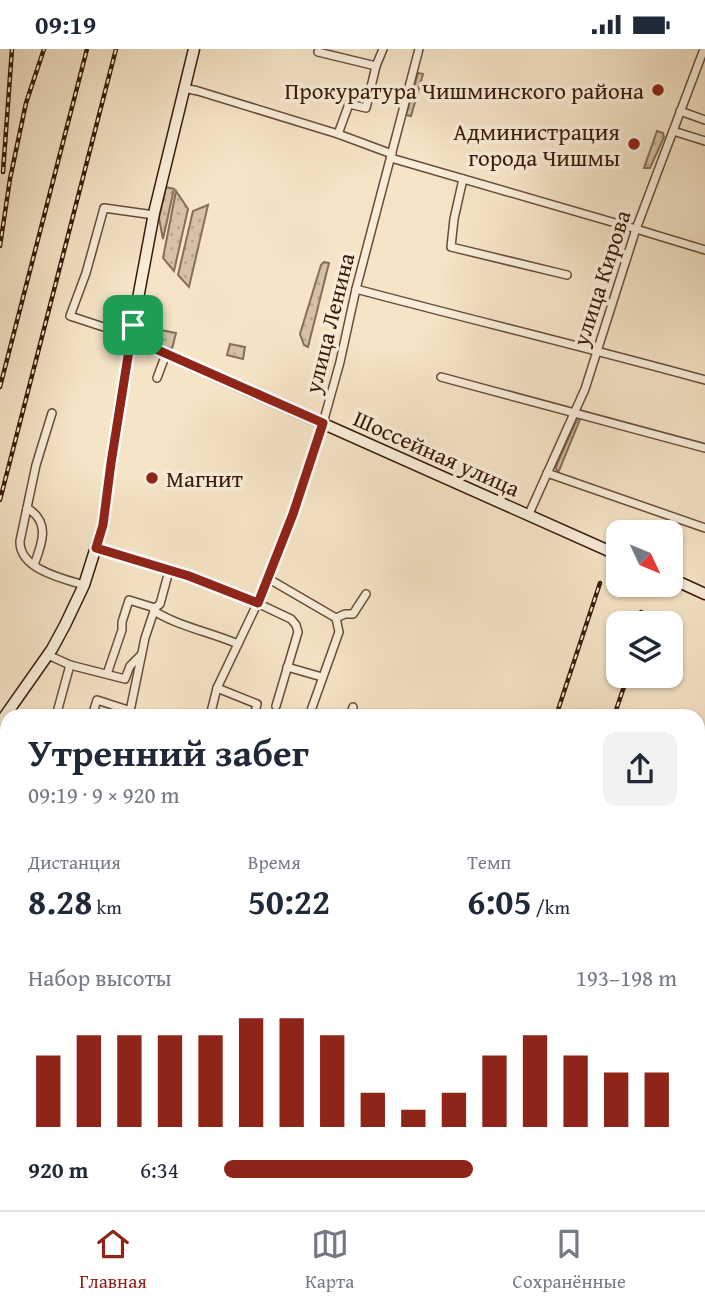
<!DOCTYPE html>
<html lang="ru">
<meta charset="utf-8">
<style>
:root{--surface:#fff;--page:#f2f2f3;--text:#1f2937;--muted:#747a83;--line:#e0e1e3;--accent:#8f2418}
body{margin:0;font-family:"Gentium Book Plus",serif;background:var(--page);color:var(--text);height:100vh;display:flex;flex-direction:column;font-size:26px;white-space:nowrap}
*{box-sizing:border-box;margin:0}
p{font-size:23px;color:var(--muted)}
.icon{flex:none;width:38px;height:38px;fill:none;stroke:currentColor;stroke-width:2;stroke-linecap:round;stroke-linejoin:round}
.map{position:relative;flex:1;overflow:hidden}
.side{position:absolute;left:0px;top:660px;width:705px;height:502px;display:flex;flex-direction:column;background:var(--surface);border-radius:21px 21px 0 0;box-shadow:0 2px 5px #0004}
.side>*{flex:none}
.needle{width:46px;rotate:134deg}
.tools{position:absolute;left:606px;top:471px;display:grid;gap:14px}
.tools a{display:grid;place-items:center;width:77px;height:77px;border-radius:14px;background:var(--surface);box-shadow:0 2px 5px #0004;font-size:35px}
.pin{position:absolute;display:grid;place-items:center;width:60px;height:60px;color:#fff;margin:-30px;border-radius:14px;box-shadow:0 4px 10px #0006}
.round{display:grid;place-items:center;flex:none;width:74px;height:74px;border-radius:14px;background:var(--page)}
.headline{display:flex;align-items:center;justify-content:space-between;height:119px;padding:0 28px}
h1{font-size:38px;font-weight:700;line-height:52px}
.metrics{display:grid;grid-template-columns:repeat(3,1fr);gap:10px;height:119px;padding:7px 28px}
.metrics div{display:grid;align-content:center}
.metrics b{font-size:35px;font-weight:700}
.metrics small{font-size:19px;font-weight:400}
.metrics p{font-size:19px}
.chart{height:196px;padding:14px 28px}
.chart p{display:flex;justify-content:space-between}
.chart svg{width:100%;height:126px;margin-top:7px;stroke:var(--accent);stroke-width:6}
ul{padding:0 28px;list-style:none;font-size:23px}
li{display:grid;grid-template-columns:112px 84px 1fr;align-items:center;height:52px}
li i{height:18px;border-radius:9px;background:var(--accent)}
.status{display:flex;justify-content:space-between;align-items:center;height:49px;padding:0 35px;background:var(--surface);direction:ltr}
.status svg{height:19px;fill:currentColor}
.tabs{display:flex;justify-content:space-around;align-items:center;height:98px;border-top:2px solid var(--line);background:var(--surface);font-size:19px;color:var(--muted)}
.tabs a{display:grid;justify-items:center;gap:4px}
.tabs .on{color:var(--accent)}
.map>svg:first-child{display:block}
.grass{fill:url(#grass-dots);stroke:#866e57;stroke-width:2}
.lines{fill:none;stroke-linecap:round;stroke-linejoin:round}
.minor-casing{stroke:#674c38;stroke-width:10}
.secondary-casing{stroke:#381a08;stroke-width:13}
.minor{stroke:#f8edda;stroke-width:7}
.secondary{stroke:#f8edda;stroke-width:10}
.rail-casing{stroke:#381a08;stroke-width:4.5}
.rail{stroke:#f8edda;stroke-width:2;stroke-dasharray:5;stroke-linecap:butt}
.route-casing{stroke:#fff;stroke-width:14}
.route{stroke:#8f2418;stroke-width:9}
.poi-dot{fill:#8f2418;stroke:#f8edda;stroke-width:2.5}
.labels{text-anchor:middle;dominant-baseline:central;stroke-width:7;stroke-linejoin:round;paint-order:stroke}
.poi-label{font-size:23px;fill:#381a08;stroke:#f8edda;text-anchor:end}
.street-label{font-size:23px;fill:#381a08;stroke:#f8edda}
</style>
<div class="status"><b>09:19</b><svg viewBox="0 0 49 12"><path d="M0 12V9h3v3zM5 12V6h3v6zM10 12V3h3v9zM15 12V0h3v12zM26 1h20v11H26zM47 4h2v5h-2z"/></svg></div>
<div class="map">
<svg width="705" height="1161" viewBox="0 0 705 1161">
<defs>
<pattern id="grass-dots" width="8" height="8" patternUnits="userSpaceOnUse" patternTransform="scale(1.75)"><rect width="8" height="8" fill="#d5c2a6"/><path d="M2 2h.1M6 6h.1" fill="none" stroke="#b8a68d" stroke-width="1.8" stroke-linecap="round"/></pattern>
</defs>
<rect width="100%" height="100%" fill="#f5e4c6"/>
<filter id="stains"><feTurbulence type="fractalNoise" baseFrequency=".00286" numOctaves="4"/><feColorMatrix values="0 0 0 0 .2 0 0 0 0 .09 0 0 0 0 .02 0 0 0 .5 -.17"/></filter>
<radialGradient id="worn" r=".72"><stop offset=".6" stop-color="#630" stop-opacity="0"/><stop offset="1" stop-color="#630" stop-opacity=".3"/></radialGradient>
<g class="grass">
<polygon points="418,24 423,25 411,67 406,66"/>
<polygon points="657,82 663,84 664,88 650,119 644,119"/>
<polygon points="166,138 174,140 163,190 159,169"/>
<polygon points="176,142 188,160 174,222 163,209"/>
<polygon points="208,156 189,238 178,226 193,162"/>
<polygon points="324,213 329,214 308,298 304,296 300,285 321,216"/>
<polygon points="151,279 176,284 172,300 149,292"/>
<polygon points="230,295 245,298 243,310 227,306"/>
<polygon points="578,368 581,368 558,424 556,419 557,415"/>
<polygon points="436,1155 500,1155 499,1161 430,1161"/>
</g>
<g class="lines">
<g class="minor-casing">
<g id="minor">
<polyline points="318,3 376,17"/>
<polyline points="184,39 198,42 338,85 392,105"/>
<polyline points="680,62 705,71"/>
<polyline points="673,82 705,92"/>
<polyline points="338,85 349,55 366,59 376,17 383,0"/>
<polyline points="391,109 636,180 705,201"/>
<polyline points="463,130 454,170 451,198 567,226"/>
<path d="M356,240C472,271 589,299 705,331"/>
<polyline points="131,287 70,267 86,224 104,159 154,166"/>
<polyline points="441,328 705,399"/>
<polyline points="157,329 166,305"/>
<path d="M52,364L36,416L20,492C19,520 63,530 84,536"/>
<polyline points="547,424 705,479"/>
<path d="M27,459C51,473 42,495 34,516"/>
<polyline points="528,467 585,340 636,180 704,0"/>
<polyline points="96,499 189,527 238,545 291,570 296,576 298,583 276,657"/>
<polyline points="269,530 336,569 339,583 309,667"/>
<polyline points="155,559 160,555 169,522"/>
<path d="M154,562C180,578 210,583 238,595"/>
<polyline points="336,569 345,565 353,565 366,545"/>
<polyline points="48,606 70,616 125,630 130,617 141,606"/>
<polyline points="287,618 322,628"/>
<polyline points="107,625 122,581 122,573 129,551 155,559 145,589 129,667"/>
<polyline points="217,639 257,655 254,667"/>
<polyline points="56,667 70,616"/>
<polyline points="92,667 97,651 131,662"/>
<polyline points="210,667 217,639 269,530 293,465 323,374 340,313 356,240 419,0"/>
<polyline points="350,667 353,658"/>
<polyline points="0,842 7,845"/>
<polyline points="0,998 7,1000"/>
<polyline points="698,1083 705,1063"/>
<polyline points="3,1161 7,1146"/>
<polyline points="116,1161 118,1155"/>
<polyline points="670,1161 672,1155"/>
</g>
</g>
<g class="secondary-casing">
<g id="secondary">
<polyline points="133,276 138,287 151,298 618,506"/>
<polyline points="670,529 705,545"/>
<polyline points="0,674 52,600 65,576 84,536 103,476 111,414 133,276 154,164 194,0"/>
</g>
</g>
<use href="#minor" class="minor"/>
<use href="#secondary" class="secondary"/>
<g class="rail-casing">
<g id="rail">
<polyline points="3,123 12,0"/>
<polyline points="0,197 10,130 26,54 44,0"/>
<polyline points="0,338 87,0"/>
<polyline points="0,451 116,0"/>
<polyline points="637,574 641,563"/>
<polyline points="556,667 600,534"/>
<polyline points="614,667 628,626"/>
<path d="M0,765C7,804 9,843 0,881"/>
<polyline points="381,1161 384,1155"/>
</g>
</g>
<use href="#rail" class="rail"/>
</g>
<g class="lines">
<g class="route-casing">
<polygon id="route" points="133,276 138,287 151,298 323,374 293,465 258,554 189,527 96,499 103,476 111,414"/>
</g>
<use href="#route" class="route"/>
</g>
<g class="poi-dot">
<circle cx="658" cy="41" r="7"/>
<circle cx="634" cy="95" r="7"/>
<circle cx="152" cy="429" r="7"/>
</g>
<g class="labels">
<g class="poi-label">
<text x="644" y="41">Прокуратура Чишминского района</text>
<text x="620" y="82">Администрация<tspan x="620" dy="26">города Чишмы</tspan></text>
<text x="166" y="429" text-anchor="start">Магнит</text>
</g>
<g class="street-label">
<text transform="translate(601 229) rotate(-72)">улица Кирова</text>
<text transform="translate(329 274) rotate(-76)">улица Ленина</text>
<text transform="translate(437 404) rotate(24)">Шоссейная улица</text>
</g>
</g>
<rect width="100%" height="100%" filter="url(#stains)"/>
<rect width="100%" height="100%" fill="url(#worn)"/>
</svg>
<div class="tools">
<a><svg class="needle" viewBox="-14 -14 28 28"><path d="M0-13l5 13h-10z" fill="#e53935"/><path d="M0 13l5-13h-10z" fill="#747a83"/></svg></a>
<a><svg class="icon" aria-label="layers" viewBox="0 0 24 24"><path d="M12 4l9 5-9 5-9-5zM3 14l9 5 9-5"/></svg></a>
</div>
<div class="pin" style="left:133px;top:276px;background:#1e9e55"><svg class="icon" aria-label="arrive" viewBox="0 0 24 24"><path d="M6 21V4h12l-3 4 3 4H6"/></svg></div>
<section class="side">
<div class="headline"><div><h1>Утренний забег</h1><p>09:19 · 9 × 920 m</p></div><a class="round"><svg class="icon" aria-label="share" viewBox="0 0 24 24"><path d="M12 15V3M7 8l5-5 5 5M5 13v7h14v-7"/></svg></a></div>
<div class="metrics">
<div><p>Дистанция</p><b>8.28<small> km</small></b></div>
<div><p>Время</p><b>50:22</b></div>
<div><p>Темп</p><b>6:05<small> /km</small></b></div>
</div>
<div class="chart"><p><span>Набор высоты</span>193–198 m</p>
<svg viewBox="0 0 160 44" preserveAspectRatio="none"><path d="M5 44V19M15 44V12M25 44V12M35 44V12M45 44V12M55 44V6M65 44V6M75 44V12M85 44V32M95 44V38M105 44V32M115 44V19M125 44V12M135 44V19M145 44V25M155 44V25"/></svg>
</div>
<ul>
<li><b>920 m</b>6:34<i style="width:55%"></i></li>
</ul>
</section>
</div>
<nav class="tabs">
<a class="on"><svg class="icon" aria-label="home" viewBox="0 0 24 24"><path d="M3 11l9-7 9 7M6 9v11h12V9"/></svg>Главная</a>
<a><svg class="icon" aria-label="map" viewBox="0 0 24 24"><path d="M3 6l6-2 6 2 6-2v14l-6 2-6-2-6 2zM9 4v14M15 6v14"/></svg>Карта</a>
<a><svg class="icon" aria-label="saved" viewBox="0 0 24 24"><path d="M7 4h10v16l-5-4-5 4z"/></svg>Сохранённые</a>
</nav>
